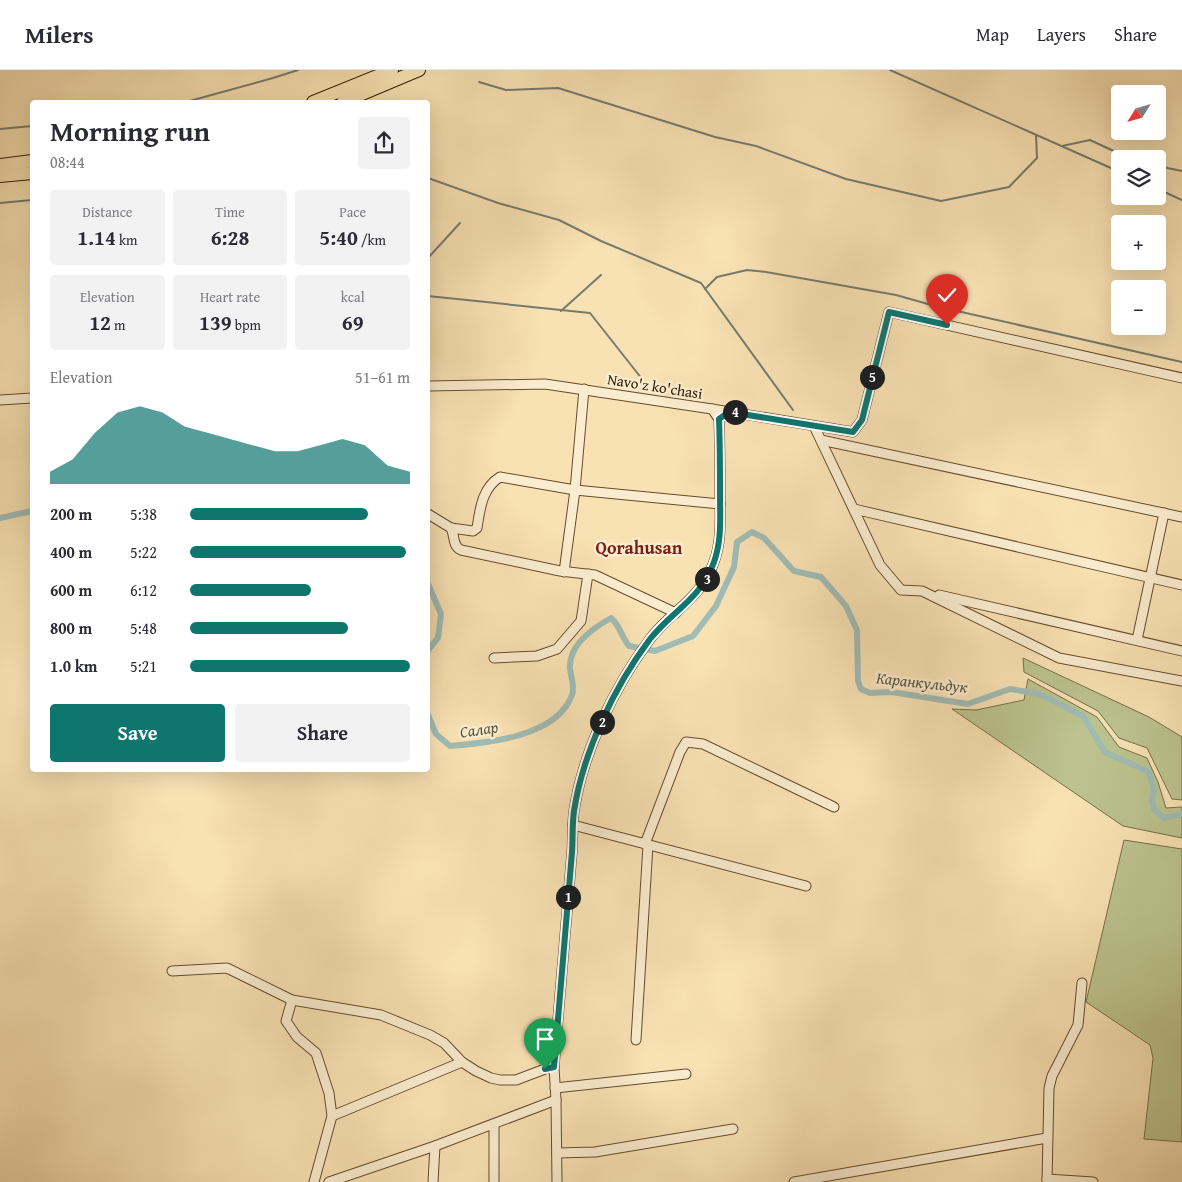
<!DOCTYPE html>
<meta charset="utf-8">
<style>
:root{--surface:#fff;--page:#f2f2f3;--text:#2b2b33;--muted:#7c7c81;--line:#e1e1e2;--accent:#0f766e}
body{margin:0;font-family:"Gentium Book Plus",serif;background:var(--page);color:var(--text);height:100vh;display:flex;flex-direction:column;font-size:19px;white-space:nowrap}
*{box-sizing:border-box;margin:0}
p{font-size:16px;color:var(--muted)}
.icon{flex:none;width:28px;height:28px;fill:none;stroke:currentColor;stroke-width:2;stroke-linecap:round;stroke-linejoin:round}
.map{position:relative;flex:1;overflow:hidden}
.panel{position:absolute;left:30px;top:30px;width:400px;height:672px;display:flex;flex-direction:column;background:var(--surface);border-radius:5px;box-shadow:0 5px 20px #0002}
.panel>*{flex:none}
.needle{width:32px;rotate:233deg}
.buttons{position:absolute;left:1111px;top:15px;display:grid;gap:10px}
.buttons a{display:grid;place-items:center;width:55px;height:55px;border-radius:5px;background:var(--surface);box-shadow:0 5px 20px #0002;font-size:25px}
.pin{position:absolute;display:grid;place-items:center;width:42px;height:42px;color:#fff;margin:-51px -21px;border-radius:50% 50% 50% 0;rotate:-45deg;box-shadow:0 0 5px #0007}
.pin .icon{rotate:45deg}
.km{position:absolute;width:25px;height:25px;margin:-12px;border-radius:50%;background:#222;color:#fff;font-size:14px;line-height:25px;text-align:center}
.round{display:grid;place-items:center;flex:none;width:52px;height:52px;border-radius:5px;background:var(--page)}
.head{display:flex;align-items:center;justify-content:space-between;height:85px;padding:0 20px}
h1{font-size:28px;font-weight:700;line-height:38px}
.stats{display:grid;grid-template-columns:repeat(3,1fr);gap:8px;height:85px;padding:5px 20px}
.stats div{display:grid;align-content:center;border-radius:5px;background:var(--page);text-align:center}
.stats b{font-size:21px;font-weight:700}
.stats small{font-size:14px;font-weight:400}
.stats p{font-size:14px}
.chart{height:140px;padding:10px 20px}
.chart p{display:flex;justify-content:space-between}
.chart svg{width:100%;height:90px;margin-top:5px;fill:var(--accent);opacity:.7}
.cta{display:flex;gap:10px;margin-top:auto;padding:10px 20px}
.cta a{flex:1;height:58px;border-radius:5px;background:var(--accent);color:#fff;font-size:20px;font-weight:700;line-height:58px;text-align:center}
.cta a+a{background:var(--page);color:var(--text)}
ul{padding:0 20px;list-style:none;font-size:16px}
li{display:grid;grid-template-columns:80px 60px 1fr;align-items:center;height:38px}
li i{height:12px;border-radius:6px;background:var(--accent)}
header{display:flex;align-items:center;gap:30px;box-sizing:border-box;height:70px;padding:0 25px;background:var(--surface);border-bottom:1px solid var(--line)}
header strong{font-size:24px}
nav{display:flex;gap:28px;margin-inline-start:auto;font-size:18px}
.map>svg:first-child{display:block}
.green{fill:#bcc38e;stroke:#786f47}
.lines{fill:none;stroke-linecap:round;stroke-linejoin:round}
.stream{stroke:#757c6d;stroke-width:2}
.canal{stroke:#a0bcb5;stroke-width:6}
.minor-casing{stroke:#664c2d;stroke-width:11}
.highway-casing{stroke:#351b00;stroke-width:14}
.minor{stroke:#faecce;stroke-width:9}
.highway{stroke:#f8e1b3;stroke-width:12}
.route-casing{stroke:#fff;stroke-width:10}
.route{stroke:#0f766e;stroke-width:6}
.labels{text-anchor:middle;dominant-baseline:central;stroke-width:5;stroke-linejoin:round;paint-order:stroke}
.street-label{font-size:15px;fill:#351b00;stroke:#faecce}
.water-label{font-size:16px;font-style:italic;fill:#5a533f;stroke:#faecce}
.quarter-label{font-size:18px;font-weight:bold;fill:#7a1f14;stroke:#faecce}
</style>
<header>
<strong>Milers</strong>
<nav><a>Map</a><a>Layers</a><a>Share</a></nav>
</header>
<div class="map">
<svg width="1182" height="1112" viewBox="0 0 1182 1112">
<rect width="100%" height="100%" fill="#f8e1b3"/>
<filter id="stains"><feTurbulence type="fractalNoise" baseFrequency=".004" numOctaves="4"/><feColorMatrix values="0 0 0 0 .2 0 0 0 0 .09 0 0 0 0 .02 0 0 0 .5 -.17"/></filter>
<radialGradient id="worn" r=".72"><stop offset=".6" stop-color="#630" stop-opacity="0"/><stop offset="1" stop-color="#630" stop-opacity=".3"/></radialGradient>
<g class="green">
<polygon points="1023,588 1149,647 1182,667 1182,730 1172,729 1147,678 1119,668 1098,641 1024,602"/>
<polygon points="1028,609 1097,647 1119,677 1147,688 1158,712 1166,738 1182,737 1182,768 1123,756 952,639 976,640 1024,630"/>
<polygon points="1124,770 1182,779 1182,1072 1144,1069 1153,988 1150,975 1086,932"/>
</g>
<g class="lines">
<g class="stream">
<polyline points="890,0 1120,102"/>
<polyline points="479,12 506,20 558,18 715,67 756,76 846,109 941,131 1009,117 1037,88 1036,65"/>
<polyline points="186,32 273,8 298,0"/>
<polyline points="0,59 32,56"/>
<polyline points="1062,76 1090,70 1131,89"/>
<polyline points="1158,96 1182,101"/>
<polyline points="428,108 498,133 559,150 601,171 701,213 793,340"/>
<polyline points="1158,119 1182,130"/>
<polyline points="0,133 32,130"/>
<polyline points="428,188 460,153"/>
<polyline points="705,219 717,207 747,200 766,202 896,225 935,236 1182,292"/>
<polyline points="428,226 590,243 646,314"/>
<polyline points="561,241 601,205"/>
</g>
<g class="canal">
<polyline points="0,448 32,441"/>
<polyline points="428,514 441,544 438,568 428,580"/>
<path d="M428,645L436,664L450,676C487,673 557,667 572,625C575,619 571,606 570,599C568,575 593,558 611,548C621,557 621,566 629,576L655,581L693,566L716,536L734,497L737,472L752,462L764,468L794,501L821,507L846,536L857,560L858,611L861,619L870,623L891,622L968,634L1010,619L1040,624L1083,646L1105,682L1149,702L1154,719L1152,730L1154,739L1164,748L1182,744"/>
</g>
<g class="minor-casing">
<g id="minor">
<path d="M428,316L545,314L712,339L719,349C720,374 720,399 720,424C720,447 722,470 714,492C701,529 672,540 650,569C614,617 583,682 574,741C572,755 573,769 572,782L554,997L556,1030L557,1112"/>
<polyline points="0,330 32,328"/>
<polyline points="712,339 853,362 862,350 889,242 1182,308"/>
<polyline points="814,356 880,495 901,520 922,521 1059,588 1182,611"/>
<polyline points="821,370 1182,447"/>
<polyline points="854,439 1182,515"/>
<path d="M428,444L451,458C455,465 452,476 461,480L560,501L595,505L676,543"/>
<path d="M451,458L473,461L477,458C480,439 482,418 500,407L575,420L720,434"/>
<polyline points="564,502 575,420 584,319"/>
<polyline points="939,525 1182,581"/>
<polyline points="1137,570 1164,443"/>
<polyline points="494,588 537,586 557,579 581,551 588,504"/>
<polyline points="573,755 806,816"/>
<polyline points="645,774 680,682 686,672 703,674 834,737"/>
<polyline points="172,901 227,898 292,930 381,945 430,965 444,973 462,992 476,1001 491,1008 500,1010 516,1010 545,999 554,997"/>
<polyline points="292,930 286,951 297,967 316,983 329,1023 332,1046 314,1112"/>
<polyline points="636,970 648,775"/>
<polyline points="555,1018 686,1004"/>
<polyline points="332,1046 462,992"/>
<polyline points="494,1054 494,1112"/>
<polyline points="557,1083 595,1082 733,1059"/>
<polyline points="1047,1109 1093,1112"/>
<polyline points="329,1112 435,1076 556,1030"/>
<polyline points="433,1112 435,1076"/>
<polyline points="794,1112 1047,1068"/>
<polyline points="1047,1112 1049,1018 1052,1006 1078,955 1082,913"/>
</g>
</g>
<g class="highway-casing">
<g id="highway">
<polyline points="313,32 392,0"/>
<polyline points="343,32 419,0"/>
<polyline points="0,95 32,91"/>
<polyline points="0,106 32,103"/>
</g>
</g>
<use href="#minor" class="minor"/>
<use href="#highway" class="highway"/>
</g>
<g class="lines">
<g class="route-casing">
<path id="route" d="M545,999L554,997L572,782C573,769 572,755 574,741C583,682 614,617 650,569C673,540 700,530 714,492C722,470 720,447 720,424C720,399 720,374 719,349L729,342L853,362L862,350L889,242L947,255"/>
</g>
<use href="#route" class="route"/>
</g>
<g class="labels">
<g class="street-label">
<text transform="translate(655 316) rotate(9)">Navo'z ko'chasi</text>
</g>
<g class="water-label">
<text transform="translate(922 612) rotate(6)">Каранкульдук</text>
<text transform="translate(479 659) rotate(-8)">Салар</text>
</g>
<g class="quarter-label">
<text x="639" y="477">Qorahusan</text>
</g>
</g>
<rect width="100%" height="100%" filter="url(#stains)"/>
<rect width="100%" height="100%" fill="url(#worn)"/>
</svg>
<div class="buttons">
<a><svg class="needle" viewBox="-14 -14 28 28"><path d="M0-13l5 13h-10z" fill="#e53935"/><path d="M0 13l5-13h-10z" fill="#7c7c81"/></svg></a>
<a><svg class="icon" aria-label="layers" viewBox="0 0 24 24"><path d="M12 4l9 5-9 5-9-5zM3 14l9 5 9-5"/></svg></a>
<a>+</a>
<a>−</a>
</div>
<div class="pin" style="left:545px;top:999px;background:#1e9e55"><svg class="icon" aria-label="arrive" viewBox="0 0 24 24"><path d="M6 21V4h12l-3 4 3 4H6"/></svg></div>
<div class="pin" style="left:947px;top:255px;background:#d93025"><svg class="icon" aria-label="check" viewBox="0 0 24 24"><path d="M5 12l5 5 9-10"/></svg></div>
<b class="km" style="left:568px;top:827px">1</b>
<b class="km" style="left:602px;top:652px">2</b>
<b class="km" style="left:707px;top:509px">3</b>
<b class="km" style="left:735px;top:342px">4</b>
<b class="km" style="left:872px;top:307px">5</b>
<section class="panel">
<div class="head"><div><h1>Morning run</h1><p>08:44</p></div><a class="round"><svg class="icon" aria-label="share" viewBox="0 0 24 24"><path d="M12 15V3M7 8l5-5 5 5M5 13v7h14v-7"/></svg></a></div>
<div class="stats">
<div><p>Distance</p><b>1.14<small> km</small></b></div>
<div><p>Time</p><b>6:28</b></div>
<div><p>Pace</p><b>5:40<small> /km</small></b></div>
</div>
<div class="stats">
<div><p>Elevation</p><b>12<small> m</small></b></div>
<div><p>Heart rate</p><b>139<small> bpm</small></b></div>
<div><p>kcal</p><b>69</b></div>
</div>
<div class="chart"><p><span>Elevation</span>51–61 m</p>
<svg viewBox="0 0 160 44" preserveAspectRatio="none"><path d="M0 44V38L10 32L20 19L30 9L40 6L50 9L60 16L70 19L80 22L90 25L100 28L110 28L120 25L130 22L140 25L150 35L160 38V44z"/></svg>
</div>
<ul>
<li><b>200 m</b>5:38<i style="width:81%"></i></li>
<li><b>400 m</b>5:22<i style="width:98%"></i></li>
<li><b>600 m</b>6:12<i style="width:55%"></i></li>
<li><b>800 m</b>5:48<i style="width:72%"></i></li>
<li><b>1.0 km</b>5:21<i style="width:100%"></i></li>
</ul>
<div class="cta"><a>Save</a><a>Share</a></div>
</section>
</div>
